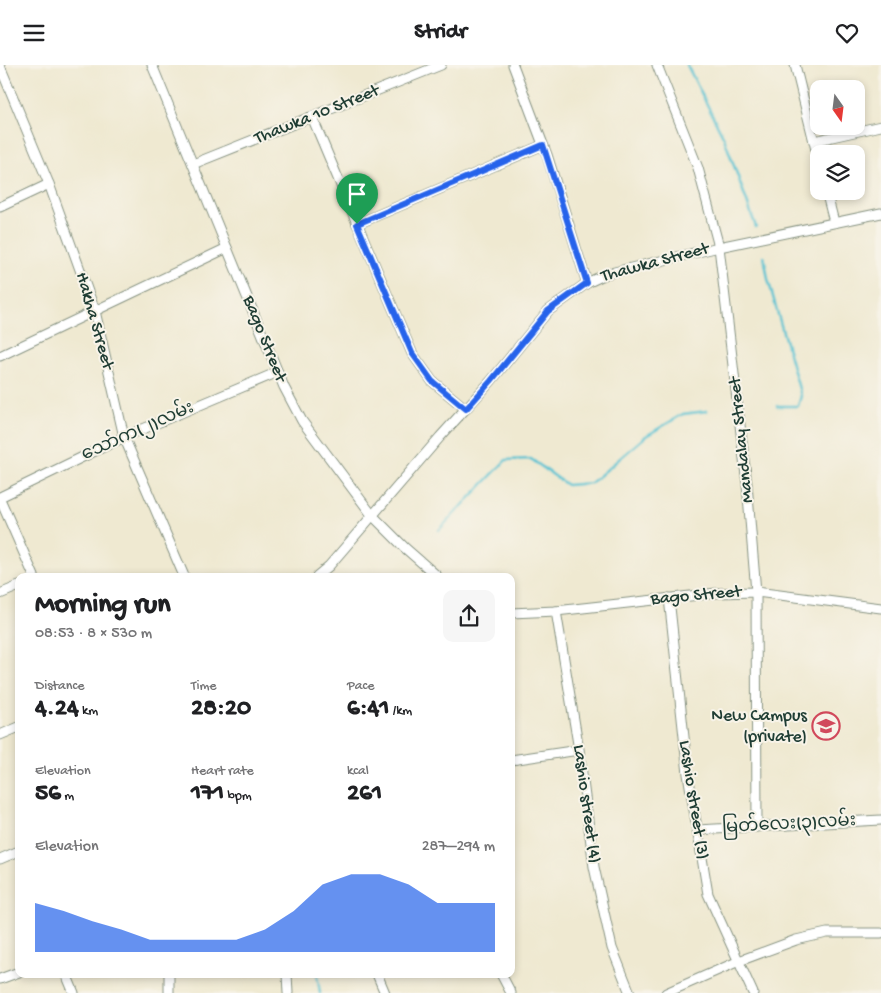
<!DOCTYPE html>
<meta charset="utf-8">
<style>
:root{--surface:#fff;--page:#f6f6f6;--text:#202124;--muted:#757577;--accent:#2563eb}
body{margin:0;font-family:"Gochi Hand","Noto Sans Myanmar",sans-serif;background:var(--page);color:var(--text);height:100vh;display:flex;flex-direction:column;font-size:19px;white-space:nowrap}
*{box-sizing:border-box;margin:0}
p{font-size:16px;color:var(--muted)}
.icon{flex:none;width:28px;height:28px;fill:none;stroke:currentColor;stroke-width:2;stroke-linecap:round;stroke-linejoin:round}
.map{position:relative;flex:1;overflow:hidden}
.side{position:absolute;left:15px;top:508px;width:500px;height:405px;display:flex;flex-direction:column;background:var(--surface);border-radius:10px;box-shadow:0 2px 8px #0003}
.side>*{flex:none}
.needle{width:32px;rotate:166deg}
.controls{position:absolute;left:810px;top:15px;display:grid;gap:10px}
.controls a{display:grid;place-items:center;width:55px;height:55px;border-radius:10px;background:var(--surface);box-shadow:0 2px 8px #0003;font-size:25px}
.pin{position:absolute;display:grid;place-items:center;width:42px;height:42px;color:#fff;margin:-51px -21px;border-radius:50% 50% 50% 0;rotate:-45deg;box-shadow:0 0 5px #0007}
.pin .icon{rotate:45deg}
.round{display:grid;place-items:center;flex:none;width:52px;height:52px;border-radius:10px;background:var(--page)}
.summary{display:flex;align-items:center;justify-content:space-between;height:85px;padding:0 20px}
h1{font-size:28px;font-weight:800;line-height:38px}
.metrics{display:grid;grid-template-columns:repeat(3,1fr);gap:8px;height:85px;padding:5px 20px}
.metrics div{display:grid;align-content:center}
.metrics b{font-size:25px;font-weight:800}
.metrics small{font-size:14px;font-weight:400}
.metrics p{font-size:14px}
.chart{height:140px;padding:10px 20px}
.chart p{display:flex;justify-content:space-between}
.chart svg{width:100%;height:90px;margin-top:5px;fill:var(--accent);opacity:.7}
header{display:flex;justify-content:space-between;align-items:center;height:65px;padding:0 20px;background:var(--surface);font-size:22px;font-weight:800}
.map>svg:first-child{display:block}
.lines{fill:none;stroke-linecap:round;stroke-linejoin:round}
.stream{stroke:#58c3d3;stroke-width:2.5}
.street-casing{stroke:#879382;stroke-width:11}
.street{stroke:#fff;stroke-width:9}
.route-casing{stroke:#fff;stroke-width:10}
.route{stroke:#2563eb;stroke-width:6}
.labels{text-anchor:middle;dominant-baseline:central;stroke-width:4;stroke-linejoin:round;paint-order:stroke}
.street-label{font-size:18px;fill:#1f3d34;stroke:#f7f3e8}
.poi-label{font-size:18px;fill:#1f3d34;stroke:#f7f3e8;text-anchor:end}
</style>
<header><svg class="icon" aria-label="menu" viewBox="0 0 24 24"><path d="M4 6h16M4 12h16M4 18h16"/></svg>Stridr<svg class="icon" aria-label="heart" viewBox="0 0 24 24"><path d="M12 20l-8-8c-3-5 5-10 8-4 3-6 11-1 8 4z"/></svg></header>
<div class="map">
<svg width="881" height="928" viewBox="0 0 881 928">
<rect width="100%" height="100%" fill="#f7f3e8"/>
<filter id="ink" filterUnits="userSpaceOnUse"><feTurbulence type="fractalNoise" baseFrequency=".02" numOctaves="2"/><feDisplacementMap in="SourceGraphic" scale="10" xChannelSelector="R" yChannelSelector="G"/><feConvolveMatrix kernelMatrix="1 2 1 2 8 2 1 2 1" color-interpolation-filters="sRGB"/></filter>
<filter id="wash" filterUnits="userSpaceOnUse"><feTurbulence type="fractalNoise" baseFrequency=".0096" numOctaves="4" result="noise"/><feDisplacementMap in="SourceGraphic" scale="20" xChannelSelector="R" yChannelSelector="G"/><feGaussianBlur stdDeviation="1.12" result="paint"/><feColorMatrix in="noise" values="0 0 0 0 0 0 0 0 0 0 0 0 0 0 0 0 0 1.4 0 .05"/><feComposite in="paint" operator="in"/></filter>
<g filter="url(#wash)">
<rect width="100%" height="100%" fill="#efe9d1"/>
<g class="lines">
<g class="stream">
<polyline points="687,0 724,73 756,162"/>
<polyline points="764,191 768,214 801,331 798,341 777,341"/>
<polyline points="439,465 506,395 531,394 567,420 591,418 646,371 683,349 707,346"/>
<polyline points="387,511 388,509"/>
<polyline points="317,909 320,928"/>
</g>
</g>
</g>
<g filter="url(#ink)">
<g class="lines">
<g class="street-casing">
<g id="street">
<polyline points="152,0 284,322 302,356 372,450 405,483 437,511"/>
<polyline points="513,0 547,90 587,218"/>
<polyline points="657,0 698,103 719,182 747,419 756,527 757,762"/>
<polyline points="795,0 819,97"/>
<polyline points="0,1 49,119 95,246 124,372 184,511"/>
<polyline points="312,52 412,288 432,316 466,344"/>
<polyline points="814,76 881,61"/>
<polyline points="193,99 441,0"/>
<polyline points="826,126 834,157"/>
<polyline points="0,142 49,119"/>
<polyline points="357,159 543,80"/>
<polyline points="0,291 227,183"/>
<polyline points="0,432 124,372 278,307"/>
<polyline points="0,434 34,511"/>
<polyline points="317,511 329,501 440,372 491,316 548,246 587,218 606,209 719,182 881,148"/>
<polyline points="0,529 19,521"/>
<polyline points="669,533 688,709 708,829 753,928"/>
<polyline points="556,546 579,685 594,802 612,883 630,928"/>
<polyline points="511,548 556,546 717,528 756,527 881,543"/>
<polyline points="0,670 19,662"/>
<polyline points="511,695 579,685"/>
<polyline points="697,765 881,755"/>
<polyline points="0,794 19,786"/>
<polyline points="66,909 74,928"/>
<polyline points="287,909 288,928"/>
<polyline points="377,909 385,928"/>
<polyline points="501,909 511,928"/>
<polyline points="0,914 19,907"/>
<polyline points="169,928 169,909"/>
<polyline points="666,928 739,896 796,875 827,868 881,868"/>
</g>
</g>
<use href="#street" class="street"/>
</g>
</g>
<g class="lines" filter="url(#ink)">
<g class="route-casing">
<polygon id="route" points="543,80 587,218 548,246 491,316 466,344 432,316 412,288 357,159"/>
</g>
<use href="#route" class="route"/>
</g>
<defs>
<g id="school-ring" transform="scale(1.4375)"><circle r="9.5" fill="#f7f3e8" stroke="#d1495b" stroke-width="1.5"/><path d="M0-5L7-2L0 1L-7-2ZM-4 1L0 2.5L4 1V4Q0 6-4 4Z" fill="#d1495b"/></g>
</defs>
<g fill-rule="evenodd">
<use href="#school-ring" x="826" y="661"/>
</g>
<g class="labels">
<g class="street-label">
<text transform="translate(317 50) rotate(-22)">Thawka 10 Street</text>
<text transform="translate(655 198) rotate(-15)">Thawka Street</text>
<text transform="translate(94 256) rotate(74)">Hakha Street</text>
<text transform="translate(264 274) rotate(68)">Bago Street</text>
<text transform="translate(138 367) rotate(-24)">သော်က(၂)လမ်း</text>
<text transform="translate(742 375) rotate(-96)">Mandalay Street</text>
<text transform="translate(696 531) rotate(-5)">Bago Street</text>
<text transform="translate(693 735) rotate(81)">Lashio street (3)</text>
<text transform="translate(586 739) rotate(82)">Lashio street (4)</text>
<text transform="translate(789 760) rotate(-3)">မြတ်လေး(၃)လမ်း</text>
</g>
<g class="poi-label">
<text x="807" y="651">New Campus<tspan x="807" dy="21">(private)</tspan></text>
</g>
</g>
</svg>
<div class="controls">
<a><svg class="needle" viewBox="-14 -14 28 28"><path d="M0-13l5 13h-10z" fill="#e53935"/><path d="M0 13l5-13h-10z" fill="#757577"/></svg></a>
<a><svg class="icon" aria-label="layers" viewBox="0 0 24 24"><path d="M12 4l9 5-9 5-9-5zM3 14l9 5 9-5"/></svg></a>
</div>
<div class="pin" style="left:357px;top:159px;background:#1e9e55"><svg class="icon" aria-label="arrive" viewBox="0 0 24 24"><path d="M6 21V4h12l-3 4 3 4H6"/></svg></div>
<section class="side">
<div class="summary"><div><h1>Morning run</h1><p>08:53 · 8 × 530 m</p></div><a class="round"><svg class="icon" aria-label="share" viewBox="0 0 24 24"><path d="M12 15V3M7 8l5-5 5 5M5 13v7h14v-7"/></svg></a></div>
<div class="metrics">
<div><p>Distance</p><b>4.24<small> km</small></b></div>
<div><p>Time</p><b>28:20</b></div>
<div><p>Pace</p><b>6:41<small> /km</small></b></div>
</div>
<div class="metrics">
<div><p>Elevation</p><b>56<small> m</small></b></div>
<div><p>Heart rate</p><b>171<small> bpm</small></b></div>
<div><p>kcal</p><b>261</b></div>
</div>
<div class="chart"><p><span>Elevation</span>287–294 m</p>
<svg viewBox="0 0 160 44" preserveAspectRatio="none"><path d="M0 44V20L10 24L20 29L30 33L40 38L50 38L60 38L70 38L80 33L90 24L100 11L110 6L120 6L130 11L140 20L150 20L160 20V44z"/></svg>
</div>
</section>
</div>
